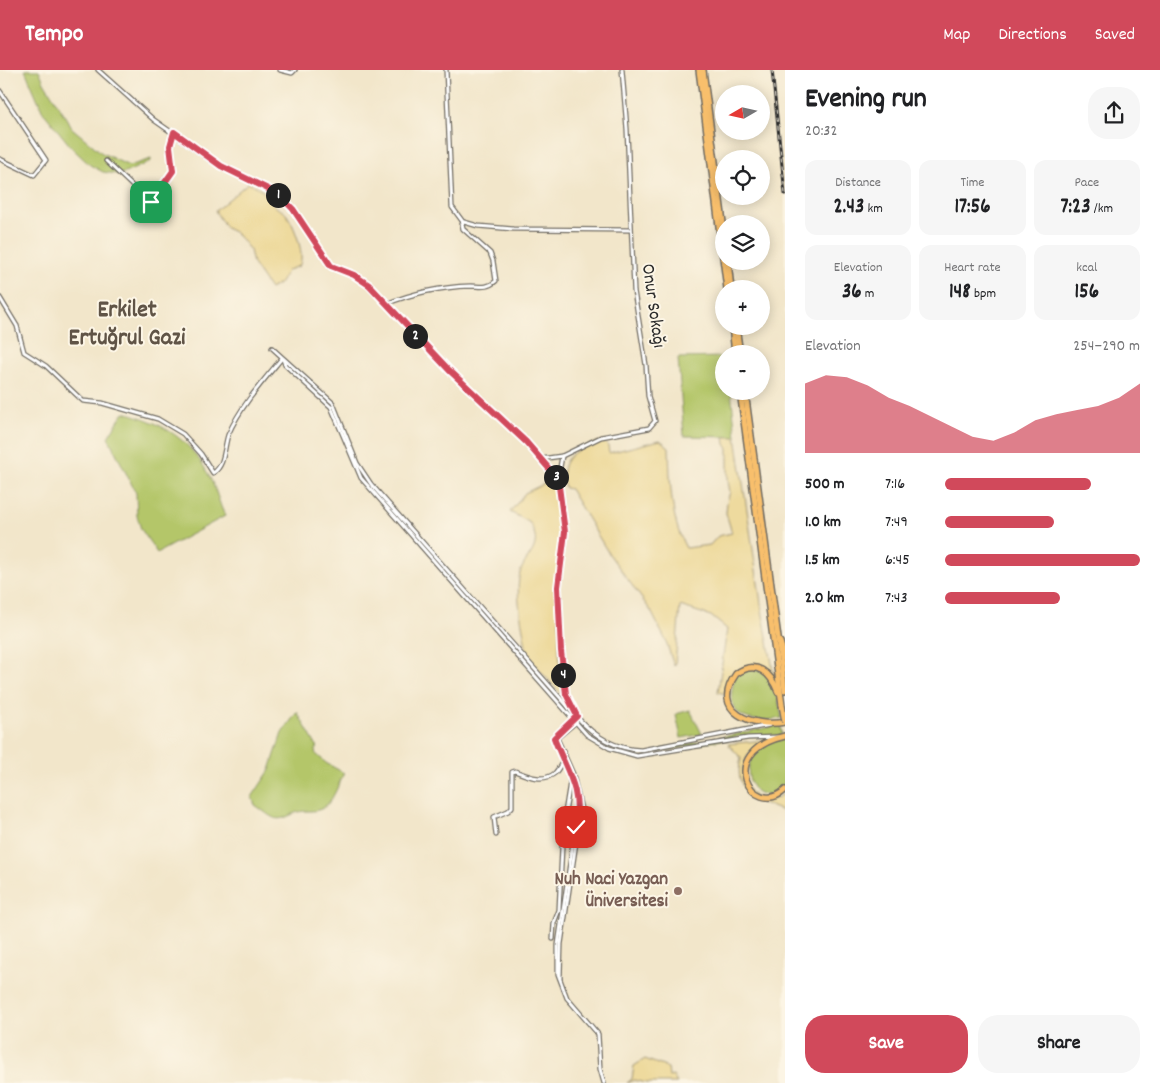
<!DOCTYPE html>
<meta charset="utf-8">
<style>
:root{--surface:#fff;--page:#f6f6f6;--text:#202124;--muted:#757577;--accent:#d1495b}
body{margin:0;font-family:Dekko,sans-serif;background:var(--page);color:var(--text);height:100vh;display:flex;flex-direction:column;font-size:19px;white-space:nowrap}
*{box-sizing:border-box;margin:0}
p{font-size:16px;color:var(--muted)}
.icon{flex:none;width:28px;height:28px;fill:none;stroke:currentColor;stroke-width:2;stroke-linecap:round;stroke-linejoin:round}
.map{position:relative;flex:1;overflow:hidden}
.details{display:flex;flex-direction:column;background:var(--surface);width:375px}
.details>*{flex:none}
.needle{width:32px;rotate:261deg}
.buttons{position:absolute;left:715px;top:15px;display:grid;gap:10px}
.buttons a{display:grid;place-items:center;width:55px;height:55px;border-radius:50%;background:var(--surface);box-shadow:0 2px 12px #0003;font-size:25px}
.pin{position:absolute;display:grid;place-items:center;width:42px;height:42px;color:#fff;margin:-21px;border-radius:10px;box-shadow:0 2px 8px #0006}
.km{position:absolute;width:25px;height:25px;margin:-12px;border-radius:50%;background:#222;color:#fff;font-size:14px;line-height:25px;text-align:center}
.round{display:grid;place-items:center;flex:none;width:52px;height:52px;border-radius:20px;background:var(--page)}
.headline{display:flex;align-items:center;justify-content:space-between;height:85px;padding:0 20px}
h1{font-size:28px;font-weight:700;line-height:38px}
.figures{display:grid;grid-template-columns:repeat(3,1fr);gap:8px;height:85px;padding:5px 20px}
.figures div{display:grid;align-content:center;border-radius:12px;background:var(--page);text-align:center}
.figures b{font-size:21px;font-weight:700}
.figures small{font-size:14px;font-weight:400}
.figures p{font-size:14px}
.chart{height:140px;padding:10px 20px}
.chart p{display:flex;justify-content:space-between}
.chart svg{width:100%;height:90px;margin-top:5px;fill:var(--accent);opacity:.7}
.primary-button{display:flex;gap:10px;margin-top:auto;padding:10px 20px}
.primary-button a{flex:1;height:58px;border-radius:20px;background:var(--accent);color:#fff;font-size:20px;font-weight:700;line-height:58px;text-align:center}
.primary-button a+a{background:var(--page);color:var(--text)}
ul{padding:0 20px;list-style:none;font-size:16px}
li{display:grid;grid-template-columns:80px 60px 1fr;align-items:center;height:38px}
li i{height:12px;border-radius:6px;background:var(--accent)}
header{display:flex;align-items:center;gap:30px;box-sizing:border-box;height:70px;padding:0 25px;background:var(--accent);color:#fff}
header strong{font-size:24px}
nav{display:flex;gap:28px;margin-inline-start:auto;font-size:18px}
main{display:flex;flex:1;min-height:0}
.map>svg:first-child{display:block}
.green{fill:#b4c669;stroke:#70784a}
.sand{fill:#eeda9e;stroke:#8c8264}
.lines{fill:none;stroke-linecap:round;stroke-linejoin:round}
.minor-casing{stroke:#716c63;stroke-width:5.5}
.highway-casing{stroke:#716c63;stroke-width:8}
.minor{stroke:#fff;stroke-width:3}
.highway{stroke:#f8bf6c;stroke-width:5}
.rail-casing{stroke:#2b2b2b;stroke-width:3}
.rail{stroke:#fcf5e5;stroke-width:1;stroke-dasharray:4;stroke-linecap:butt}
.highway-bridge-casing{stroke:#716c63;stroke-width:8;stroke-linecap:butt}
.highway-bridge{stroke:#f8bf6c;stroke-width:5}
.route-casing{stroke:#fff;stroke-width:10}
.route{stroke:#d1495b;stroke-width:6}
.education-dot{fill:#8d6e63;stroke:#fcf5e5;stroke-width:2}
.labels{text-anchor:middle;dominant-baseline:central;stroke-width:4;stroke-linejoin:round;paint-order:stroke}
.street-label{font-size:19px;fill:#2b2b2b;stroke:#fcf5e5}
.education-label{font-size:19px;font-weight:bold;fill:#785e54;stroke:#fcf5e5;text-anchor:end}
.district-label{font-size:24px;font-weight:bold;fill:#605447;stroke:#fcf5e5}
</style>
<header>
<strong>Tempo</strong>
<nav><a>Map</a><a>Directions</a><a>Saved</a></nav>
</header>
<main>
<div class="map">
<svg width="785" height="1013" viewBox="0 0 785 1013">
<rect width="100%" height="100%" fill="#fcf5e5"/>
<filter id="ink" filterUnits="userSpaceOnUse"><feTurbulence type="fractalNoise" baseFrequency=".02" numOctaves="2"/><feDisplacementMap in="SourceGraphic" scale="10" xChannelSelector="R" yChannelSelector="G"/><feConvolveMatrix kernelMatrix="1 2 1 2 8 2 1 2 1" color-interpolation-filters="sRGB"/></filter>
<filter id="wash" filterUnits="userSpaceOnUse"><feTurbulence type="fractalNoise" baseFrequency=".0096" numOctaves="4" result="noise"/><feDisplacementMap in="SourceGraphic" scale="20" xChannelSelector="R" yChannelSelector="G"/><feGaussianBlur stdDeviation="1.12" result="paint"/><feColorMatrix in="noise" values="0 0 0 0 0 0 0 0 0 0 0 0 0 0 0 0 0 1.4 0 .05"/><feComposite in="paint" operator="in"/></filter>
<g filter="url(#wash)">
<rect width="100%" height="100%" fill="#f2e6ca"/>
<g class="green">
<polygon points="25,0 39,0 44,12 72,58 102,83 129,96 151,89 151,91 125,103 116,104 103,102 90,95 72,78 43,42"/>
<polygon points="724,287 724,321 731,321 736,367 684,366 678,288"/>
<path d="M124,342C164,353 193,371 211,410C217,421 219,434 225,446L157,483L141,459L137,446L136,423L108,367Z"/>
<path d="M750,598L767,603L777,624L782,648C746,655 721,646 736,605Z"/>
<polygon points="690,640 702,664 681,668 676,644"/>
<path d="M297,642L317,677L315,683L326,693L344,703C338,714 332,737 318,740C312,742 302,740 295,743C274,754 274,748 255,735L252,727L270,700L282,663Z"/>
<polygon points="780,655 782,665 741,666 659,682 659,680"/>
<path d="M785,669V717C754,743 733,697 763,675C768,671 778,671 785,669Z"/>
</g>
<g class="sand">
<path d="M248,113C263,117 265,125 274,135C278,140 283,140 286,144C294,154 306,186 299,196L288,200L279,214L270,219L253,194L250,180L236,163L226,158L215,141Z"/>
<path d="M724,367H736L762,540L775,610C760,582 731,596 726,624L718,622L727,559L711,546L680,536L675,595L674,596L666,571L651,541L609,484L570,419L565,418C556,387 576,379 603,370L608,376L609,383L660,370L669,377C670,409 670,449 686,478L710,475L718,466L732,463L726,443L727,432L730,422L728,411V379L725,374Z"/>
<path d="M550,411L558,415L563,464L557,520L559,549V582L564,627L524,583L526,577C523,556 516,530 519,508C522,485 547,480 529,452L510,442L525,423Z"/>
<path d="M765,670C723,690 749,750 785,723V742C758,731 732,724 741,688L728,674Z"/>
<polygon points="645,989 668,998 669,1007 673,1006 677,1013 646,1013 635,1010 627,1013 632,1009 634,996"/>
</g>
</g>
<g filter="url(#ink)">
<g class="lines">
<g class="minor-casing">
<g id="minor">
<polyline points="98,0 154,50 214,92 274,122 293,139 331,196 354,205 369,215 449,300 526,372 558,409 565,462 559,517 561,581 566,624 577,646 575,653 557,668 573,704 581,739 561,874 560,908"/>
<polyline points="280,0 292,3 295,0"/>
<polyline points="446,0 452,137 463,152"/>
<polyline points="0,21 46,90 34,105 0,89"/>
<polyline points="106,91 147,130 151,132 173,101 170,78 174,63"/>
<path d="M0,228L17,256L24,282L46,296L83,331L102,333L158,349L183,364L201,384L213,403C225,396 224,377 228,365C240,337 263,311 282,288"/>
<path d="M386,234C413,223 441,217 470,216C480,216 487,219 496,211L493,191L490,183L463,159L462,154L464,152L478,156L513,159L630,160"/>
<polyline points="272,278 333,333 357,393 371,414 571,640"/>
<polyline points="283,289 285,295 331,337 361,408 587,665 609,678 637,686 748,668 779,667"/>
<polyline points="541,389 562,386 601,367 649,358 655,351 648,326 646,295 634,221 627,59 622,0"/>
<polyline points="558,409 562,386"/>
<path d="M577,647C593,665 615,679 641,680L770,655"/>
<polyline points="573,650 554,668 569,700 578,738 558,875 558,904 567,928 598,964 600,999 604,1013"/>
<path d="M496,765L494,747L508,741L512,737V702L515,701C528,706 543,713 555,703C559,699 561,693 565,689"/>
<polyline points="553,869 554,853 559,840 563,755 571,706"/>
</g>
</g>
<g class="highway-casing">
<g id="highway">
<polyline points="699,0 727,219"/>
<polyline points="703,0 724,160"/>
<polyline points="728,191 731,219"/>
<polyline points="732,256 735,284"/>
<polyline points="736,256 740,284"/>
<polyline points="740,321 782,635"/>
<polyline points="745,321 785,620"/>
<polyline points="780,572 785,588"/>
<path d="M778,622C771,603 756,589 736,604C709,642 753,658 785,652"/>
<path d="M785,666C714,682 753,749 785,720"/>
</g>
</g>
<use href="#minor" class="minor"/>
<use href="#highway" class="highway"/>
<g class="rail-casing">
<polyline id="rail" points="772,0 785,124"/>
</g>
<use href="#rail" class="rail"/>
<g class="highway-bridge-casing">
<polyline id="highway-bridge" points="782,635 785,652"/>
</g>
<use href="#highway-bridge" class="highway-bridge"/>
</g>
</g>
<g class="lines" filter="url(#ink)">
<g class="route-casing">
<path id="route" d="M151,132L173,101L170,76L174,62L221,96L278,124L293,139L331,196L354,205L369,215L449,300L526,372L558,409L565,462L558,517L561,581L566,624L577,646L554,668C567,703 581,716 576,757"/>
</g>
<use href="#route" class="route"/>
</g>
<circle class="education-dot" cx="678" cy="821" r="5"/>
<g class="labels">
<g class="street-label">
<text transform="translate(652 236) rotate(82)">Onur Sokağı</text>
</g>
<g class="education-label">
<text x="668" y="810">Nuh Naci Yazgan<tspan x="668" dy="22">Üniversitesi</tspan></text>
</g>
<g class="district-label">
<text x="127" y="241">Erkilet<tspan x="127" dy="28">Ertuğrul Gazi</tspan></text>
</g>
</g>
</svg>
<div class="buttons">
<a><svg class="needle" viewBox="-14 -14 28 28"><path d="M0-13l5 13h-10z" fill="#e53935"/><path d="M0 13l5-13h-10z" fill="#757577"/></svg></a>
<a><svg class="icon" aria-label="locate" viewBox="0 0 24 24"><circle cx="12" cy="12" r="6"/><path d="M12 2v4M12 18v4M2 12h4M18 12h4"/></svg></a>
<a><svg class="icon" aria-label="layers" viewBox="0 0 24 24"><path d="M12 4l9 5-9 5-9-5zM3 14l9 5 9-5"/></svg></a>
<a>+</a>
<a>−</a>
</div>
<div class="pin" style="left:151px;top:132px;background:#1e9e55"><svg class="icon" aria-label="arrive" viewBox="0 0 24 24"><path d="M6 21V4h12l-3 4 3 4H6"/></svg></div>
<div class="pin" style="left:576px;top:757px;background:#d93025"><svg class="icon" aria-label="check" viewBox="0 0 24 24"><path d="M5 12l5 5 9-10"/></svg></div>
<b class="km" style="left:278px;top:125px">1</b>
<b class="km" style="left:415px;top:266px">2</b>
<b class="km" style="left:556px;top:407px">3</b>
<b class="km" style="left:563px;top:605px">4</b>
</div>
<section class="details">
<div class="headline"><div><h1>Evening run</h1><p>20:32</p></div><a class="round"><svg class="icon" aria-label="share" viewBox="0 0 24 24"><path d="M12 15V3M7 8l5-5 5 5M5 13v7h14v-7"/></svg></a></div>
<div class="figures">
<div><p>Distance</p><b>2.43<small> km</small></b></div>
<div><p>Time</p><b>17:56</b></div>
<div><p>Pace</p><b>7:23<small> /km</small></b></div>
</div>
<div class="figures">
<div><p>Elevation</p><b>36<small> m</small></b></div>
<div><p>Heart rate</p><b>148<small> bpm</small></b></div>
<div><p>kcal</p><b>156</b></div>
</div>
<div class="chart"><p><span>Elevation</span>254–290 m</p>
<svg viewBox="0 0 160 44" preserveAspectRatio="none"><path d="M0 44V10L10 6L20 7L30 11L40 17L50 21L60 26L70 31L80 36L90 38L100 34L110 28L120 25L130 23L140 21L150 17L160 10V44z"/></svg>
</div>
<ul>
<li><b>500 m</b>7:16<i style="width:75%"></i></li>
<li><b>1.0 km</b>7:49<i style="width:56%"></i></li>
<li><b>1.5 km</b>6:45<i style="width:100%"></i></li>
<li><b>2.0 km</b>7:43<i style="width:59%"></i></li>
</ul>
<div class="primary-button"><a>Save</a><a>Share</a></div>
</section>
</main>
